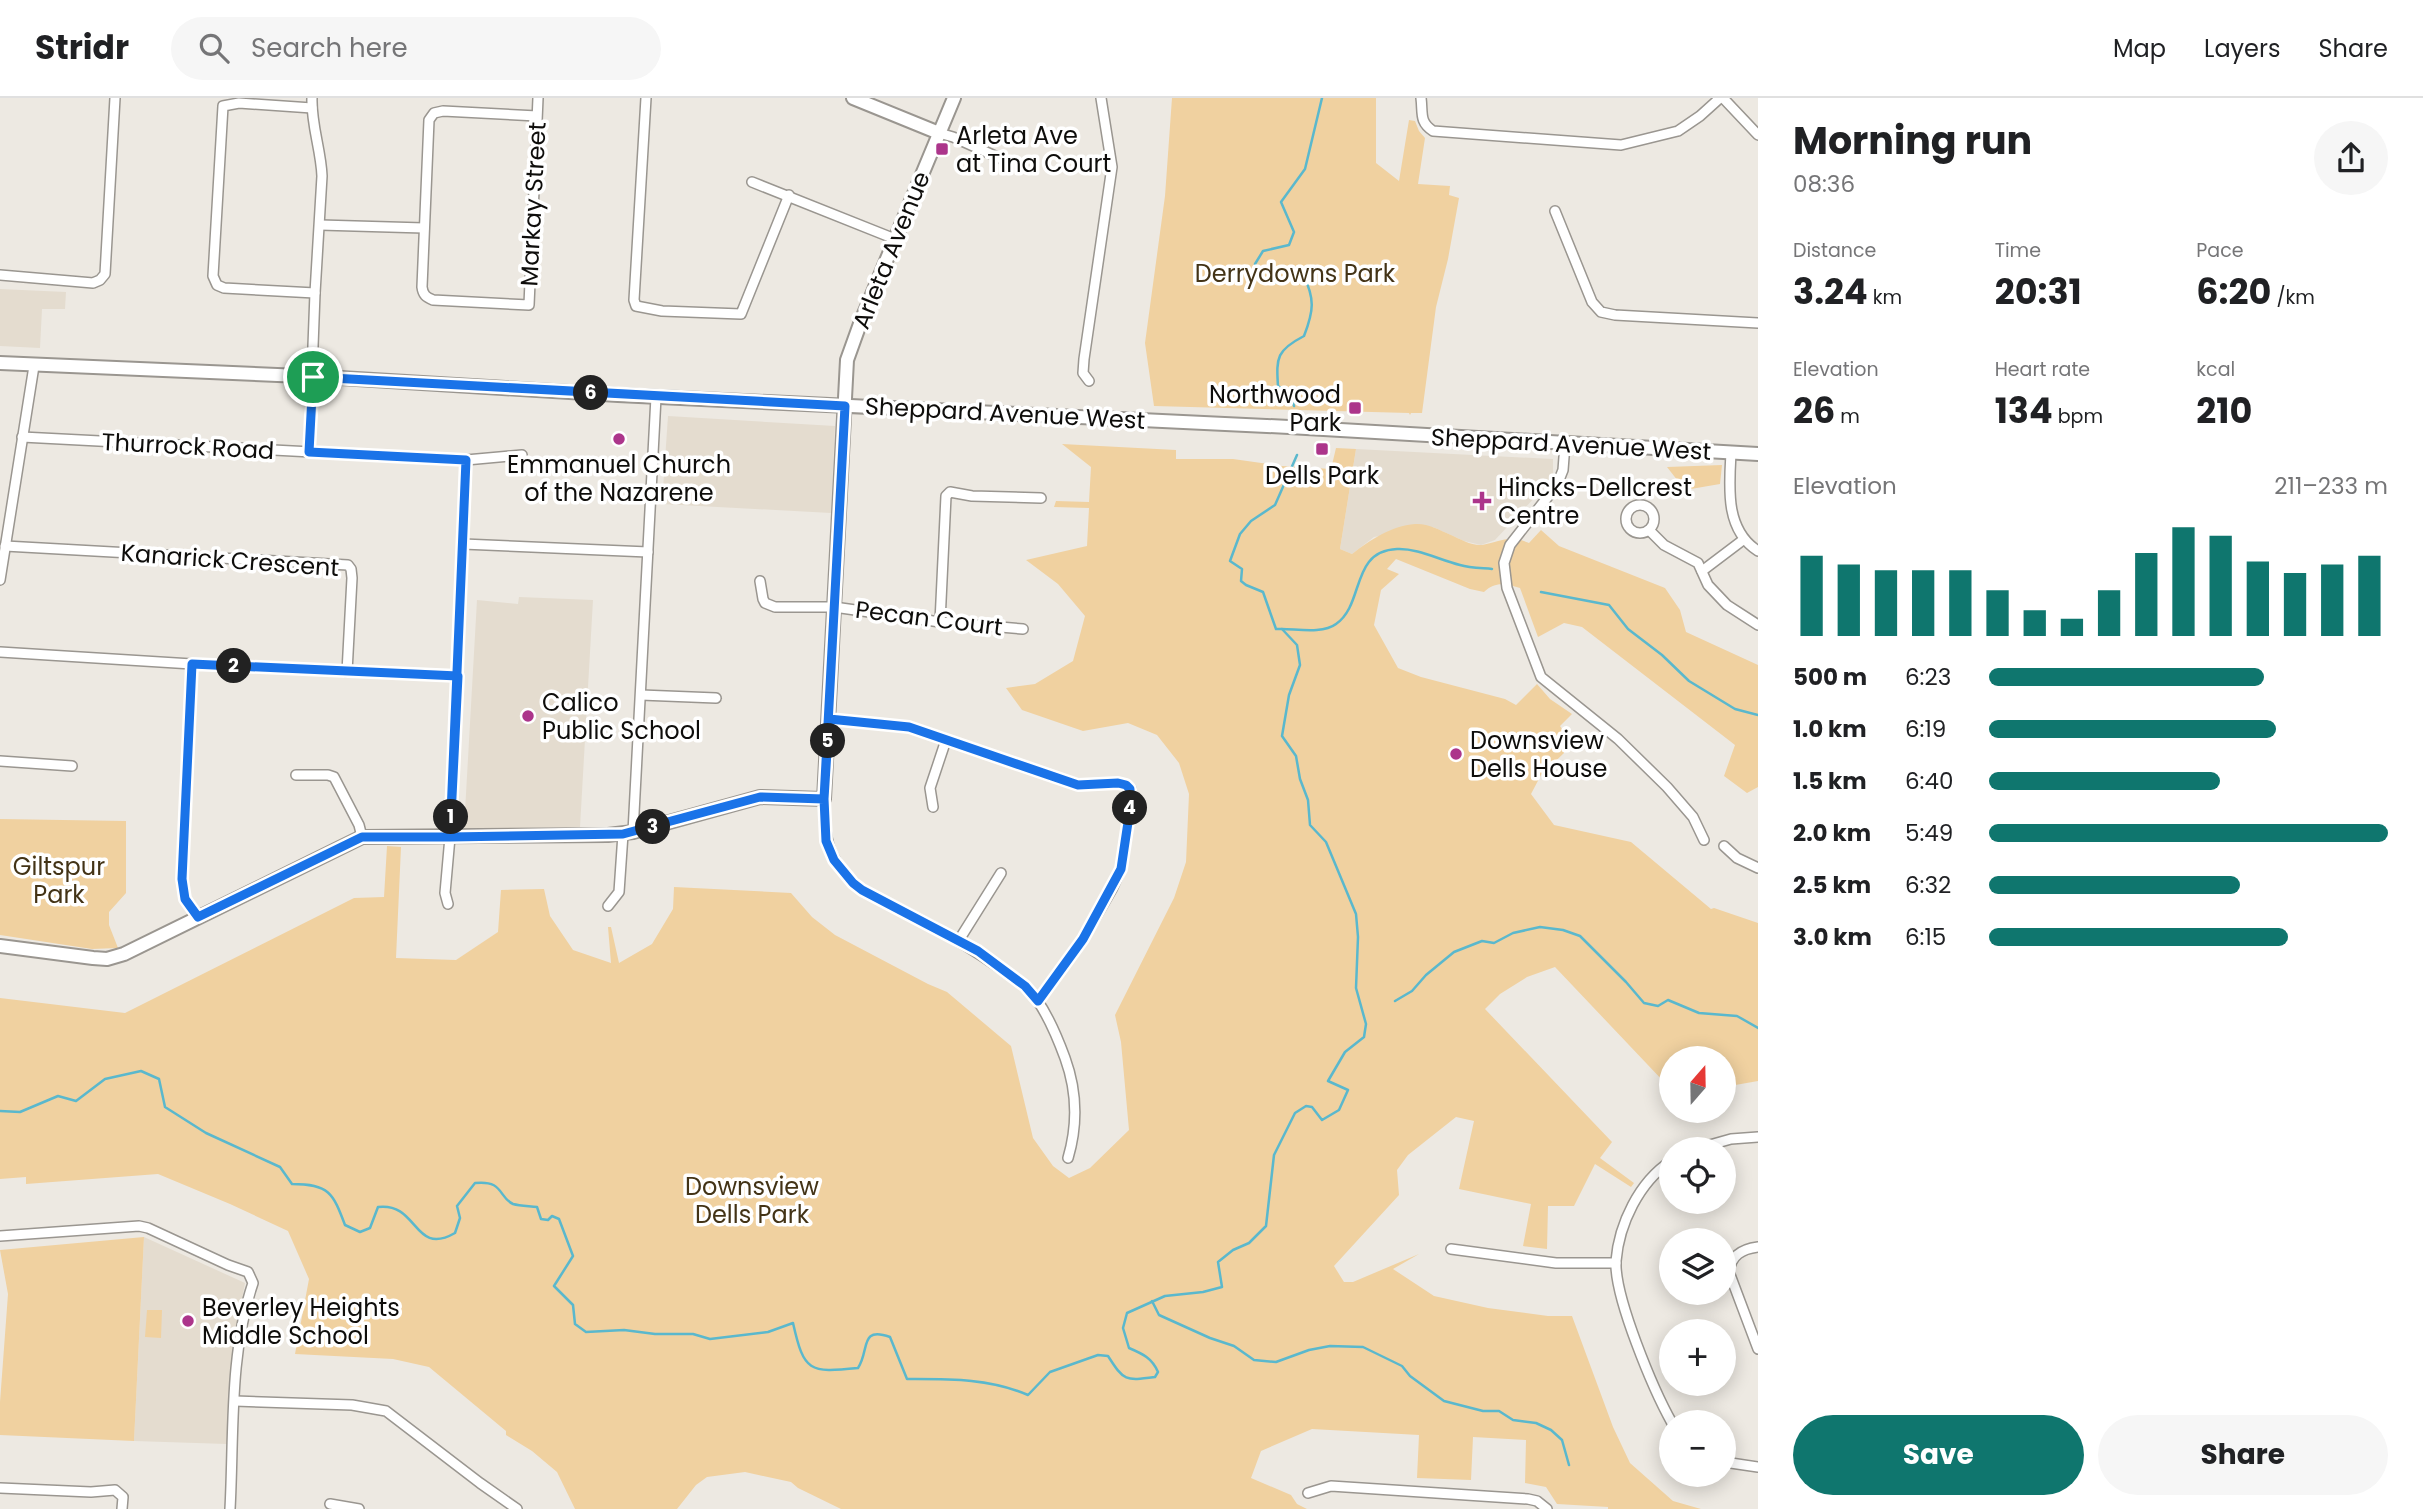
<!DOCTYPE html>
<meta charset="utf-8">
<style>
:root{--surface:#fff;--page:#f6f6f6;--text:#202124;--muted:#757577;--line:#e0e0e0;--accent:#0f766e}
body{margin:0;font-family:Poppins,sans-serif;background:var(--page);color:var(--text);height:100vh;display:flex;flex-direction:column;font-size:26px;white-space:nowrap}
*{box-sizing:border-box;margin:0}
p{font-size:23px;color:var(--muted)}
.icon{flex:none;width:38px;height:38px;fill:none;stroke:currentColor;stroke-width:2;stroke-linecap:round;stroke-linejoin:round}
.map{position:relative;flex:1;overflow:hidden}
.drawer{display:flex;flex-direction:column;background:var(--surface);width:665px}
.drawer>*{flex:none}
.needle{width:46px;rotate:20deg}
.fabs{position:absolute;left:1659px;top:948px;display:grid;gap:14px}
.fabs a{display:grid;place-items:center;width:77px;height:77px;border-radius:50%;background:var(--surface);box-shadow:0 4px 18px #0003;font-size:35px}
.pin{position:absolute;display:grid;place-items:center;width:60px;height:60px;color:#fff;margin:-30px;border:4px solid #fff;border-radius:50%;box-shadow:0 2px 7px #0007}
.km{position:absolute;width:35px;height:35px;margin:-18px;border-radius:50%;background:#222;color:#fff;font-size:19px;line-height:35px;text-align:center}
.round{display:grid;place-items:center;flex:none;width:74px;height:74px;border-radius:37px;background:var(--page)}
.overview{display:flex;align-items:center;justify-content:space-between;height:119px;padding:0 35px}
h1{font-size:38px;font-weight:700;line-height:52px}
.figures{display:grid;grid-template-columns:repeat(3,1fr);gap:10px;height:119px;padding:7px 35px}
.figures div{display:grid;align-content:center}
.figures b{font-size:35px;font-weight:700}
.figures small{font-size:19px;font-weight:400}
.figures p{font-size:19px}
.chart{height:196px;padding:14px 35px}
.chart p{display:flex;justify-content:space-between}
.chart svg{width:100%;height:126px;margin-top:7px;stroke:var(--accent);stroke-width:6}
.action{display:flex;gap:14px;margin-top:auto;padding:14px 35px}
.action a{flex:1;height:80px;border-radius:42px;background:var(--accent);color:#fff;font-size:28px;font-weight:700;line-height:80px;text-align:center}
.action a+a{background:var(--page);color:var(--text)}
ul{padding:0 35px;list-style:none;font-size:23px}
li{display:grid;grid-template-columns:112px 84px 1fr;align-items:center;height:52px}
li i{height:18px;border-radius:9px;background:var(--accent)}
header{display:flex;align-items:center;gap:42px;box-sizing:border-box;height:98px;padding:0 35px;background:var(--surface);border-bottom:2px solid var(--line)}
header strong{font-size:33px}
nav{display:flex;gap:38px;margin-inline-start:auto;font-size:24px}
.search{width:490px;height:63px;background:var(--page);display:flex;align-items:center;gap:18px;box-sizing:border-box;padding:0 24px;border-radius:38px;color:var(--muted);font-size:26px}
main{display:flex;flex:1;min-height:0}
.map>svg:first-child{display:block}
.built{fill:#e4dccf}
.green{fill:#f0d1a0}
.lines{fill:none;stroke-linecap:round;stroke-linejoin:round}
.stream{stroke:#5ab8cd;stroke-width:2.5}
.minor-casing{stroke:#9a9690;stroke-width:12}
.tertiary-casing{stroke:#9a9690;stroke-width:16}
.secondary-casing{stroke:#9a9690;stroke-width:16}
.minor{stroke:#fff;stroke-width:9}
.tertiary{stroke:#fff;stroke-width:12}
.secondary{stroke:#fff;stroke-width:12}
.route-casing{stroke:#fff;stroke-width:14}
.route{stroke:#1a73e8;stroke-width:9}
.poi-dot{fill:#ac358b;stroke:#fff;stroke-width:2.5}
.labels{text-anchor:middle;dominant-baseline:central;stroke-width:7;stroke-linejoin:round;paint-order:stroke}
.poi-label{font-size:24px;fill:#0e0d0b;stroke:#fff;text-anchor:start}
.street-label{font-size:24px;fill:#0e0d0b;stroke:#fff}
.park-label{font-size:24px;fill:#433316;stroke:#fff}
</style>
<header>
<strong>Stridr</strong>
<div class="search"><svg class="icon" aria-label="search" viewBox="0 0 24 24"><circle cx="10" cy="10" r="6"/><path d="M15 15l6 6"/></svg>Search here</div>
<nav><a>Map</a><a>Layers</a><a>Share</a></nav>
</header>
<main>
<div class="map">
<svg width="1758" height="1411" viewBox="0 0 1758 1411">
<rect width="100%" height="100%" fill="#ede9e2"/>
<g class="built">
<polygon points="0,191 66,194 65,211 42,211 40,250 0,248"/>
<polygon points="668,318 835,328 831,415 662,406"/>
<polygon points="1356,351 1553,361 1553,380 1495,442 1481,447 1464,443 1433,429 1374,439 1352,456 1340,451"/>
<polygon points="519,499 593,502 580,729 464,731 477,502 518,506"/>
<polygon points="144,1139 245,1185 232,1252 227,1346 134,1343"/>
</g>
<g class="green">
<polygon points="1172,0 1376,0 1376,65 1399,83 1409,22 1415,23 1419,33 1425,40 1418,86 1450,88 1449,97 1459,100 1448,161 1436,209 1422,315 1411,315 1410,317 1409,315 1154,308 1145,245 1165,98"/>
<path d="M1062,346L1176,352V361H1233L1282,368L1331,371L1336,350L1356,351L1340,451L1352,456C1370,442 1391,428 1415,426C1427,425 1440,432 1451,437C1460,441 1472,448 1482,447C1502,444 1507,436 1529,445L1541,432L1559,448L1665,490L1680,512L1686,534L1758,567V689L1747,695L1724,678L1735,647L1582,529L1564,525L1538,539L1520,490C1505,486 1496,483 1484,494L1470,491L1396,461L1387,471L1399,476L1381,492L1374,527L1398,570L1421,579L1505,601L1516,607L1537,586L1550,601L1572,616L1560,628L1564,634V655L1541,677L1531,696L1554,727L1631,744L1711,811L1714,810L1758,825V983L1724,989V961H1671V998L1665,985L1555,869L1527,879L1500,896L1485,911L1612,1044L1600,1060L1634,1085L1631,1089L1595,1066L1574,1108H1548L1547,1151L1523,1148L1531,1106L1459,1091L1474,1023L1456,1019L1408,1057L1397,1072L1399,1097L1334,1168L1344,1184H1353L1419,1156L1393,1171L1434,1198L1488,1210L1548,1218H1572L1613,1329L1630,1365L1673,1403L1701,1411H1608V1409L1557,1406L1546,1389L1525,1385L1526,1342L1473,1339L1471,1382L1417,1380L1419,1337L1312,1331L1261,1353L1251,1380L1291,1397L1297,1406L1307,1411H841L798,1390L791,1384L745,1374L707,1379L696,1387L677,1411H575L557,1374L532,1353L506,1337V1333L429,1269L393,1261L295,1256L309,1181L288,1133L230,1106L158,1076L26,1086V1079L0,1081V900L125,915L354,800L384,799L387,748L401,749L396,860L456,862L498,834L501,792L544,791L550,818L573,852L611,865L608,829H611L619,865L652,846L673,811L674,789L791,795L812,819L835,837L928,886L947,894L1011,948L1033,1040L1053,1068L1069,1080L1090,1070L1129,1032L1121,944L1115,917L1174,800L1186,764L1189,696L1179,665L1157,637L1128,625L1083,633L1022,612L1006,590L1035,586L1073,563L1085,518L1058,486L1026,462L1087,448L1089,410L1054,409L1056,403L1089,404L1091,369Z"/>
<polygon points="1722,367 1720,386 1685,392 1667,369"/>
<polygon points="0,721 126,723 126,795 109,814 109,827 118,850 92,851 0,837"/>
<polygon points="144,1139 134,1343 0,1337 0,1304 8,1196 0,1152"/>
<polygon points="147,1212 162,1212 161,1240 145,1239"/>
</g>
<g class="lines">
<g class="stream">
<path d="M1294,308L1291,297L1278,288C1276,259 1277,252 1304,238C1314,212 1315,201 1303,176C1285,182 1275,190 1258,179L1255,166L1263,153L1289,147L1294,134L1281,104L1305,71L1322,0"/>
<polyline points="1541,494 1609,507 1628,531 1662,557 1689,583 1735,611 1758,617"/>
<path d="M1282,531C1297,531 1323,536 1336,526C1365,506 1350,453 1397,451C1418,450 1439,462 1460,467C1470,470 1482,470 1492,471"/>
<polyline points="1395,903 1412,893 1426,877 1454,854 1482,843 1494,845 1513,835 1540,829 1563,832 1580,838 1626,884 1644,905 1658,908 1668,902 1699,915 1737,918 1758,930"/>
<path d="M0,1013L20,1014L58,998L76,1003L105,981L141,973L159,981L165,1009L206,1035L280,1069L292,1086C329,1086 333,1095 345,1127L360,1134L370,1130L378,1109C419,1104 413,1159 455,1135L460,1120L457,1108L475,1085C504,1082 498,1099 513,1106C520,1108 529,1108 537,1109L541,1121L548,1122L552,1118L559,1121L573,1158L554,1188L573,1207L575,1226L586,1234L624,1232L655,1236H693L710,1241L768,1234L793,1225C804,1274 809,1275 858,1270C870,1252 859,1228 890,1239L907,1281C948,1281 989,1280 1028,1297L1050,1274L1098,1257L1108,1258C1124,1283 1125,1283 1155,1279L1158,1274C1152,1260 1143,1256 1129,1250L1123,1230L1127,1215L1165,1198L1203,1194L1222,1189L1218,1164L1233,1152L1249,1145L1266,1128L1274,1057L1295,1015L1306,1008L1312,1009L1322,1022L1339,1012L1348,992L1328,983L1345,954L1364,939L1366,926L1356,890L1358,839L1356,816L1326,744L1310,727L1308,702L1300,681L1296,658L1282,638L1289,597L1300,567L1297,547L1282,531H1276L1263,494L1246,487L1241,483L1242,471L1230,463L1240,436L1251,423L1275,407L1297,357"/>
<polyline points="1152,1203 1159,1217 1210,1240 1234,1248 1254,1262 1276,1264 1309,1252 1330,1248 1363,1249 1402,1268 1410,1278 1444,1303 1483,1313 1499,1313 1513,1322 1536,1325 1551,1332 1562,1342 1569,1367"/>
</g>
<g class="minor-casing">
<g id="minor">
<polyline points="646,0 634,202 636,208 662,213 741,216 789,97"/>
<path d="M1421,0C1423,15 1419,24 1433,33L1621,47L1678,33L1700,18L1720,0"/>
<polyline points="1723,0 1758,37"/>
<polyline points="312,10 239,5 223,8 213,178 217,187 224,190 315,195"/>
<path d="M537,18L443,13L434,15L429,22L422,189C423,197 426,199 433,202L529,207L538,0"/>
<polyline points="939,35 953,39 1004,62"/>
<polyline points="752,84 895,141"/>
<polyline points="1555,113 1592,204 1601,214 1615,217 1758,225"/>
<polyline points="320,127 424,130"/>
<polyline points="0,177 93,185 100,182 105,176 115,0"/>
<polyline points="1089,283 1083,275 1084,261 1112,69 1101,0"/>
<polyline points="22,339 466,362 522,357"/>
<polyline points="1565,346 1563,372 1557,387 1510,447 1504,465 1507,490 1541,579 1618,641 1667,689 1693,719 1704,742"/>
<path d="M309,354L315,195L322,78C321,52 311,26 312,0"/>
<path d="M1731,355C1729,390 1725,432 1758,453"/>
<circle cx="1640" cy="421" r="14"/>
<polyline points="1649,432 1664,447 1698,465 1708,487 1727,507 1758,527"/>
<polyline points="463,446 648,454"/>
<polyline points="5,448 348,467 351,471 352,480 347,574"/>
<polyline points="1702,473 1743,442"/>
<polyline points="0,482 34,268"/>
<polyline points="760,483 763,501 765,505 775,509 834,509 940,524 1023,531"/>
<polyline points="940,524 946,398 950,394 972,398 1041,400"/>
<polyline points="0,554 192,566 458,578"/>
<polyline points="192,566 182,781 185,801 199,819"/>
<polyline points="641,597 716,600"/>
<polyline points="829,621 909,629 1078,687 1118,685 1126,687 1131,691 1130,711 1121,771 1112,791 1083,841 1038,903"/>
<polyline points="0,663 72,668"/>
<polyline points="296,677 328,677 334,679 359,727 362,739"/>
<path d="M824,701C824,742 828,764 862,792C908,815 954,838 997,868C1012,878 1027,887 1037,902C1049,919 1058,941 1065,960C1077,993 1078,1026 1068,1060"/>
<polyline points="933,709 930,690 946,642"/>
<polyline points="633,734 656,299"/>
<polyline points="1724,748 1737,760 1758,770"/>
<polyline points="448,806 445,795 450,739 466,362"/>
<polyline points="608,808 619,794 623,736"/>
<polyline points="959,842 1001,775"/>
<polyline points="1692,1052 1731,1041 1758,1039"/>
<path d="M1671,1063C1639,1084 1619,1126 1616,1163C1614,1199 1654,1293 1672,1325"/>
<path d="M0,1138L139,1128L148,1130L228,1167L248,1174L253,1185C229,1256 234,1337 230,1411"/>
<path d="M1758,1149C1742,1151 1731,1157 1729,1174L1758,1251"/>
<polyline points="1451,1151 1556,1165 1616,1165"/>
<polyline points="235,1303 352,1307 386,1313 480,1385 517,1411"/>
<polyline points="1724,1364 1758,1369"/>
<polyline points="0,1390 91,1394 115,1392 123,1399 122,1411"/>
<polyline points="1308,1395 1331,1388 1528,1401 1537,1403 1547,1411"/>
<polyline points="330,1406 359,1411"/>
</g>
</g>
<g class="tertiary-casing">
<g id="tertiary">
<polyline points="853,0 939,35"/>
<polyline points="0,848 93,860 107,861 124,856 362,739 608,737 633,734 760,699 824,701 847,262 861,223 954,0"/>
</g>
</g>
<g class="secondary-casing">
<polyline id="secondary" points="0,265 324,279 618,297 1289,329 1758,356"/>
</g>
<use href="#minor" class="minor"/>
<use href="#tertiary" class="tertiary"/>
<use href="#secondary" class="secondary"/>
</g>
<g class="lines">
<g class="route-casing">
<polyline id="route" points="313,279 309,354 466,362 450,739 362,739 198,819 185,801 182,781 192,566 458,578 450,739 623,736 760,699 824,701 829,621 909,629 1078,687 1118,685 1126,687 1130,691 1130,711 1121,771 1083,841 1038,903 1025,888 978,853 862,792 853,785 834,762 826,743 824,701 845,308 313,279"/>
</g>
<use href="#route" class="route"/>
</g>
<g class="poi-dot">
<rect x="935" y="44" width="14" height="14" rx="3.5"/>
<rect x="1348" y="303" width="14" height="14" rx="3.5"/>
<circle cx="619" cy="341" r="7"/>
<rect x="1315" y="344" width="14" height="14" rx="3.5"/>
<path d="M1478.5 392.5h7v7h7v7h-7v7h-7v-7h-7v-7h7z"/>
<circle cx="528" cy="618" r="7"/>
<circle cx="1456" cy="656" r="7"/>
<circle cx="188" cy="1223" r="7"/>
</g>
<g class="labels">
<g class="poi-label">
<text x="956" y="37">Arleta Ave<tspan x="956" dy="28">at Tina Court</tspan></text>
<text x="1341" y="296" text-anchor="end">Northwood<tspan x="1341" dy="28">Park</tspan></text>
<text x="619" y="366" text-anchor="middle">Emmanuel Church<tspan x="619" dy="28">of the Nazarene</tspan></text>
<text x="1322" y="377" text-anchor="middle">Dells Park</text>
<text x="1498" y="389">Hincks-Dellcrest<tspan x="1498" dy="28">Centre</tspan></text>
<text x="542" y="604">Calico<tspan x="542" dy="28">Public School</tspan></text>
<text x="1470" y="642">Downsview<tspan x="1470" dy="28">Dells House</tspan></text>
<text x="202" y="1209">Beverley Heights<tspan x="202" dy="28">Middle School</tspan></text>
</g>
<g class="street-label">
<text transform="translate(533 106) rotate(-87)">Markay Street</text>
<text transform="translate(891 152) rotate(-68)">Arleta Avenue</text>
<text transform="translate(1005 315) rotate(3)">Sheppard Avenue West</text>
<text transform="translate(1571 346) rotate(3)">Sheppard Avenue West</text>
<text transform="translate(188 348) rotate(3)">Thurrock Road</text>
<text transform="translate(230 462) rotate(4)">Kanarick Crescent</text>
<text transform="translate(929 520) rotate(7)">Pecan Court</text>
</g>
<g class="park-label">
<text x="1295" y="175">Derrydowns Park</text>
<text x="59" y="768">Giltspur<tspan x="59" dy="28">Park</tspan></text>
<text x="752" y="1088">Downsview<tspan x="752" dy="28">Dells Park</tspan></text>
</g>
</g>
</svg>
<div class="fabs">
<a><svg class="needle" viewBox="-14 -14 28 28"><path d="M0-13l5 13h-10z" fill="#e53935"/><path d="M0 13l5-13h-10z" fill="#757577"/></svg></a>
<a><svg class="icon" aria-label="locate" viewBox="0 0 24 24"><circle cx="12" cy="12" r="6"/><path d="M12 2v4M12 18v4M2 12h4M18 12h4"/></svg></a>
<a><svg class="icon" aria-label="layers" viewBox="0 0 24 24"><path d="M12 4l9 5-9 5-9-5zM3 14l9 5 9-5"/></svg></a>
<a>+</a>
<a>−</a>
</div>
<div class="pin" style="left:313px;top:279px;background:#1e9e55"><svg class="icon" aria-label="arrive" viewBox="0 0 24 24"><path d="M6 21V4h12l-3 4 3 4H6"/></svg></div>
<b class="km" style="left:451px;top:719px">1</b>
<b class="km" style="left:234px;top:568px">2</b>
<b class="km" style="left:653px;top:729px">3</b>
<b class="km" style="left:1130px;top:710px">4</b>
<b class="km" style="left:828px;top:643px">5</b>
<b class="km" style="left:591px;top:295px">6</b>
</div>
<section class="drawer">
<div class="overview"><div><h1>Morning run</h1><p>08:36</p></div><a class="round"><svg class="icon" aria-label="share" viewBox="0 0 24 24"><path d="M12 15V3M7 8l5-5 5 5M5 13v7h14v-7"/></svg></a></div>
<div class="figures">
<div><p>Distance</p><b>3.24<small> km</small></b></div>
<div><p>Time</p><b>20:31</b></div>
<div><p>Pace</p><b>6:20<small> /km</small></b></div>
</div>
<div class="figures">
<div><p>Elevation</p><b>26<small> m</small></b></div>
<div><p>Heart rate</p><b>134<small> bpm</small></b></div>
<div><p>kcal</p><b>210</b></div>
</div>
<div class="chart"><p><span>Elevation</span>211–233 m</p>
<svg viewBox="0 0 160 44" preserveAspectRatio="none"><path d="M5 44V16M15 44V19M25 44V21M35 44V21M45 44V21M55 44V28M65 44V35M75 44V38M85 44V28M95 44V15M105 44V6M115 44V9M125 44V18M135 44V22M145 44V19M155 44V16"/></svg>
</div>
<ul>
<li><b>500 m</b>6:23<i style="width:69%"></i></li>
<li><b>1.0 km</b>6:19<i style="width:72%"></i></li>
<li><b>1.5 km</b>6:40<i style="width:58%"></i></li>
<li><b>2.0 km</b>5:49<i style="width:100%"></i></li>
<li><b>2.5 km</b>6:32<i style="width:63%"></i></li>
<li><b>3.0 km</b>6:15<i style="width:75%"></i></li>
</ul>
<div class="action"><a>Save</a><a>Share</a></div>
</section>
</main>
